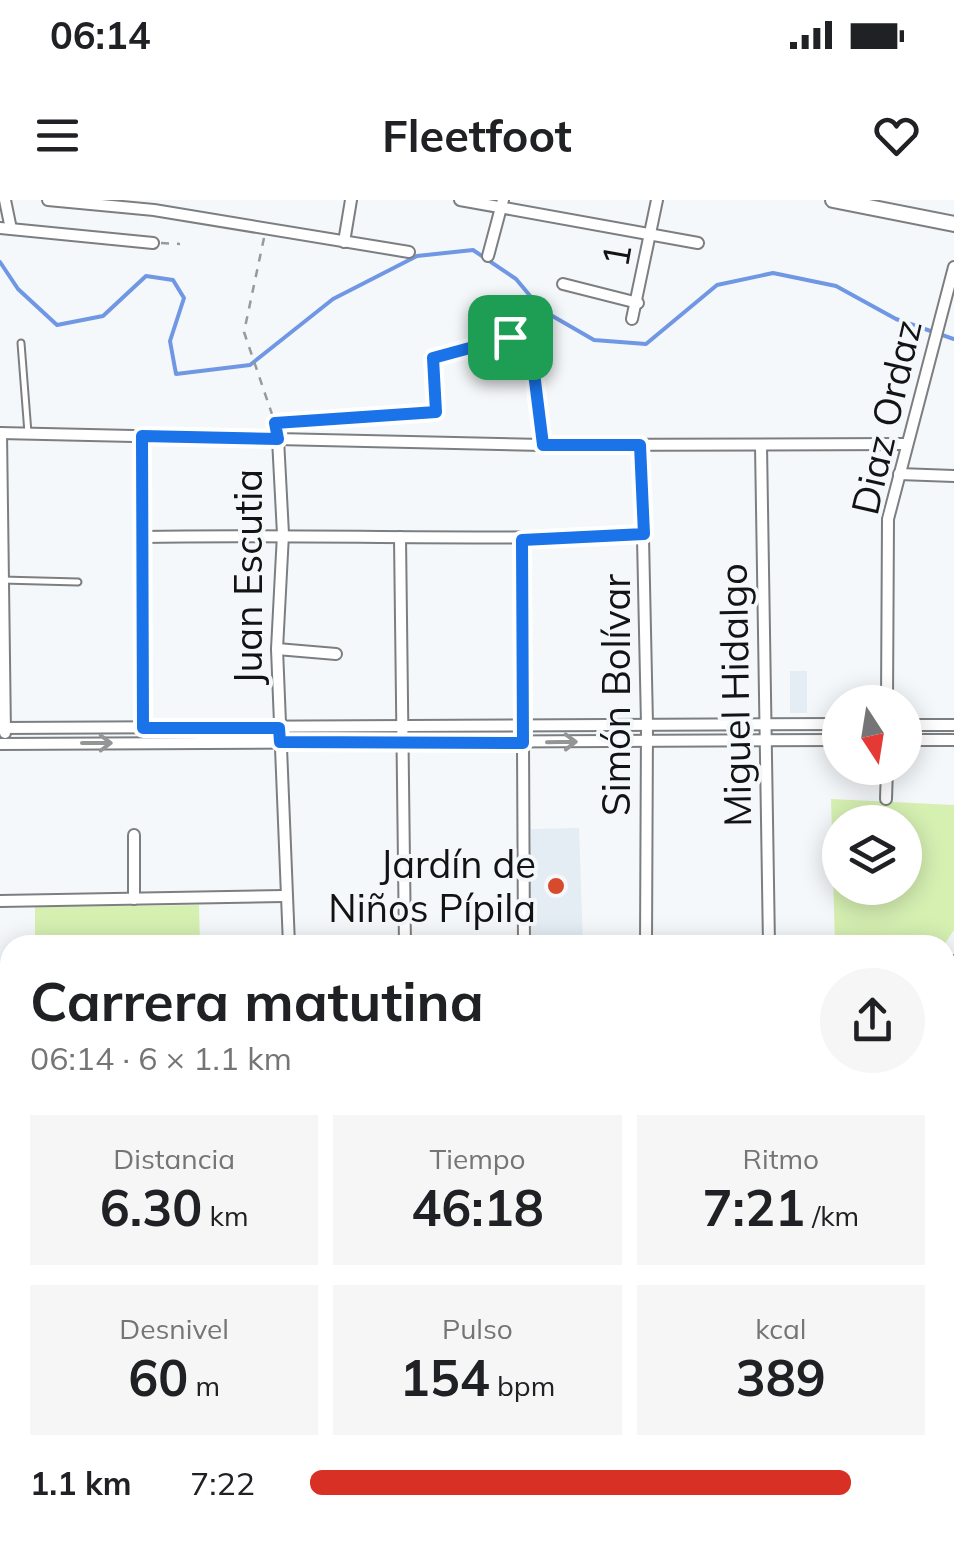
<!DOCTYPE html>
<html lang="es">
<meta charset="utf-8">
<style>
:root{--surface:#fff;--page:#f6f6f6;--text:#202124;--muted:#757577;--accent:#d93025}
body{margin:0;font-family:Mulish,sans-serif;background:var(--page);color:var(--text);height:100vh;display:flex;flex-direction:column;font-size:38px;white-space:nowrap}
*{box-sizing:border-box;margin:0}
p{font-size:32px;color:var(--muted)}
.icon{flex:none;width:55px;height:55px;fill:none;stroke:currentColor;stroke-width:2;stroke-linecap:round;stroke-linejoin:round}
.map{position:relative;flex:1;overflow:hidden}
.panel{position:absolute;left:0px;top:735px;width:955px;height:608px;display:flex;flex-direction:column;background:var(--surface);border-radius:30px 30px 0 0;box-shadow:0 5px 25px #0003}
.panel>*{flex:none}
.needle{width:65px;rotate:168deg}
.controls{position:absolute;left:822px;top:485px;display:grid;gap:20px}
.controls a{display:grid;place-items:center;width:100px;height:100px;border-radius:50%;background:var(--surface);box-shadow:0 5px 25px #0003;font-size:50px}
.pin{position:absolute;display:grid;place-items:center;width:85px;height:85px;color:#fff;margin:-42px;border-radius:20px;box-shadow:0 5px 15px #0006}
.round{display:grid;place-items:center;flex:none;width:105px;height:105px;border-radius:52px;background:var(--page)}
.overview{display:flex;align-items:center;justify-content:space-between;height:170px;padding:0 30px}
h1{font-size:55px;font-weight:700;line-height:75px}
.stats{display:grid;grid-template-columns:repeat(3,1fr);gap:15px;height:170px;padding:10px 30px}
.stats div{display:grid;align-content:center;border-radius:0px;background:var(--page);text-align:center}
.stats b{font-size:50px;font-weight:700}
.stats small{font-size:28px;font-weight:400}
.stats p{font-size:28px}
ul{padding:0 30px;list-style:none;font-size:32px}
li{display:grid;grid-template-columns:160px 120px 1fr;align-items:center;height:75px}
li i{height:25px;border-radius:12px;background:var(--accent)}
.status{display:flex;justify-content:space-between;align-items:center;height:70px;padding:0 50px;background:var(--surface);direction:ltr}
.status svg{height:28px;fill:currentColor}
header{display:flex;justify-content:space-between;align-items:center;height:130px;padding:0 30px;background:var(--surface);font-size:45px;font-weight:700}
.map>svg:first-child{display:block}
.built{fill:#e4ecf4}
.green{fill:#d6f0b2;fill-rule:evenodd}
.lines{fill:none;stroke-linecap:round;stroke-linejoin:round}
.stream{stroke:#7097e4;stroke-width:4}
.service-casing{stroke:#7c7e80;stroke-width:9}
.minor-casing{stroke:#7c7e80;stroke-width:14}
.secondary-casing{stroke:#7c7e80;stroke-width:18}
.path{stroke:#97999a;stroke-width:2.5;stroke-dasharray:8 8;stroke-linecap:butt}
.service{stroke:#fff;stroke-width:5}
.minor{stroke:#fff;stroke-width:10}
.secondary{stroke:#fff;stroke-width:14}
.oneway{stroke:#949595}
.route-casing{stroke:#fff;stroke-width:20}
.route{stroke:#1a73e8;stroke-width:12}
.poi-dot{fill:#d54b2b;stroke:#f5f8fa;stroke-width:4}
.labels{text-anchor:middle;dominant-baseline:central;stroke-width:8;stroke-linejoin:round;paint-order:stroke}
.street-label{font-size:38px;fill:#121313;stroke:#f5f8fa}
.poi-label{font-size:38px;fill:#121313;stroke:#f5f8fa;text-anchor:end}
</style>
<div class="status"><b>06:14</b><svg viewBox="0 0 49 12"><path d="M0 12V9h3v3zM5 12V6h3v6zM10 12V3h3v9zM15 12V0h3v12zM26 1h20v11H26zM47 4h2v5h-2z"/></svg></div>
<header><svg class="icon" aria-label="menu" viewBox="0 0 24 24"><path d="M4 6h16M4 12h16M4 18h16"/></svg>Fleetfoot<svg class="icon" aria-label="heart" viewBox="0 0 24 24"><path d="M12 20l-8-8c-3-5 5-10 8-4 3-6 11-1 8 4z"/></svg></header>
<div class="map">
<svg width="954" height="1342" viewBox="0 0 954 1342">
<rect width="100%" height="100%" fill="#f5f8fa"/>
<g class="built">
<rect x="790" y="471" width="17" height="42"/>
<polygon points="579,628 583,745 530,744 531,629"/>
<polygon points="945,773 954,773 954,1090 945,1087"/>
</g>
<g class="green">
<path d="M831,599L954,605V730L944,745H835ZM840,622H905V688H840Z"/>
<polygon points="199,705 200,745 35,745 35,707"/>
</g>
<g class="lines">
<polyline class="stream" points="0,62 18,89 57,125 103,116 146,76 173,80 184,98 170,141 176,174 250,165 333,99 417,56 473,50 516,79 542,110 594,140 646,144 717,85 773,73 836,86 896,119 954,139"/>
<g class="service-casing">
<g id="service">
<polyline points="21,143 28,233"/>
<polyline points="2,380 78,382"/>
</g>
</g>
<g class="minor-casing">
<g id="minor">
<polyline points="5,0 11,29"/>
<polyline points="48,0 154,10 409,52"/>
<polyline points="460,0 698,43"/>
<polyline points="0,28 153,43"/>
<polyline points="344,42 351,0"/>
<polyline points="488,56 503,0"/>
<polyline points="563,84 638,103"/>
<polyline points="632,119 657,0"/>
<polyline points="0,233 543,245 907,244"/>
<polyline points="1,233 5,533"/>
<polyline points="142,236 143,532"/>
<polyline points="278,239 283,334 277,449 289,745"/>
<polyline points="641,245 647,524 646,745"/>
<polyline points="761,245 769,745"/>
<polyline points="899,274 954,276"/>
<path d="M141,337C309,334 477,341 644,335"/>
<polyline points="400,337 405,745"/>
<polyline points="522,339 524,745"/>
<polyline points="277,449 336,454"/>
<polyline points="887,502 888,319 954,67"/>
<polyline points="905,525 954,525"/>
<polyline points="0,528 840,524"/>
<polyline points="905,540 954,540"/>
<polyline points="0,544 840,540"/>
<polyline points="886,599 887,568"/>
<polyline points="134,699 134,635"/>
<polyline points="0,701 284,696"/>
<polyline points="945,761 954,761"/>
<polyline points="945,1100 954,1104"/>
<polyline points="0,1184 10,1184"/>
<polyline points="945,1233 954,1206"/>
<polyline points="0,1327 10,1327"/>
<polyline points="183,1342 183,1332"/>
<polyline points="295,1342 295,1332"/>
<polyline points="394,1342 397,1332"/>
<polyline points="564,1342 567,1332"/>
<polyline points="703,1342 706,1332"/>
<polyline points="832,1342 835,1332"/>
<polyline points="909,1342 912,1332"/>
</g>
</g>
<g class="secondary-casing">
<g id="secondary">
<polyline points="833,0 954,24"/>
<polyline points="0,1025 10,1028"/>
<polyline points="919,1332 945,1342"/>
</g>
</g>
<g class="path">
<polyline points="264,38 244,132 275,223"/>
<polyline points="161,43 180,44"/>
<polyline points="275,223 436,213 433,158 509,137 535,173 542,234"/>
</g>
<use href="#service" class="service"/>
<use href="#minor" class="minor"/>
<use href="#secondary" class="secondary"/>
</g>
<defs><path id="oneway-shaft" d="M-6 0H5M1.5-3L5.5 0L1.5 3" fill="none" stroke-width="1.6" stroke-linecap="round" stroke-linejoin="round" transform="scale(2.5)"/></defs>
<g class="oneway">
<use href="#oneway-shaft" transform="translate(562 542) rotate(-1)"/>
<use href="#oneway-shaft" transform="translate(97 543)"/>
</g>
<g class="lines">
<g class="route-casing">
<polygon id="route" points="510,137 534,173 543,245 640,245 644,334 522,340 523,543 280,542 279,528 143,528 142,236 278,239 275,223 436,212 433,158"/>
</g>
<use href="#route" class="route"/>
</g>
<circle class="poi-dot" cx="556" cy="686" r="10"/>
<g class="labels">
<g class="street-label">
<text transform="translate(616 55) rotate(-80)">1</text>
<text transform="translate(886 217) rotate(-77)">Diaz Ordaz</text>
<text transform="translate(248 377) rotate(-90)">Juan Escutia</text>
<text transform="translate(616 495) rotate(-90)">Simón Bolívar</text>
<text transform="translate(735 495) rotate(-91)">Miguel Hidalgo</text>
</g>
<g class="poi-label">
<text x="536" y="664">Jardín de<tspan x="536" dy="44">Niños Pípila</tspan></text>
</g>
</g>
</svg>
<div class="controls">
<a><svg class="needle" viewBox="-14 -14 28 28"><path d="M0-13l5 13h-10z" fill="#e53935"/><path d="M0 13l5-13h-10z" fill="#757577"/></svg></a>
<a><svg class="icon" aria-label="layers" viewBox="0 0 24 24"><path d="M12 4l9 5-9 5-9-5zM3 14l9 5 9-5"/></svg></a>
</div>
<div class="pin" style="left:510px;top:137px;background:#1e9e55"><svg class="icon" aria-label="arrive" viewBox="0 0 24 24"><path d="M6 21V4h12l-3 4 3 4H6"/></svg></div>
<section class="panel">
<div class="overview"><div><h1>Carrera matutina</h1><p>06:14 · 6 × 1.1 km</p></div><a class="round"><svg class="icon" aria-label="share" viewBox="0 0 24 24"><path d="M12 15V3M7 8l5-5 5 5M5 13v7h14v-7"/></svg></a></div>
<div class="stats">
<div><p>Distancia</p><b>6.30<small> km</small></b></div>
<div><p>Tiempo</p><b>46:18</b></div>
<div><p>Ritmo</p><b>7:21<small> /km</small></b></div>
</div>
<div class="stats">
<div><p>Desnivel</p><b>60<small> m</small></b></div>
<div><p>Pulso</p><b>154<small> bpm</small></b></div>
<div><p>kcal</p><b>389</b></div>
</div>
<ul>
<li><b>1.1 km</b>7:22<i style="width:88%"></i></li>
</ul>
</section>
</div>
